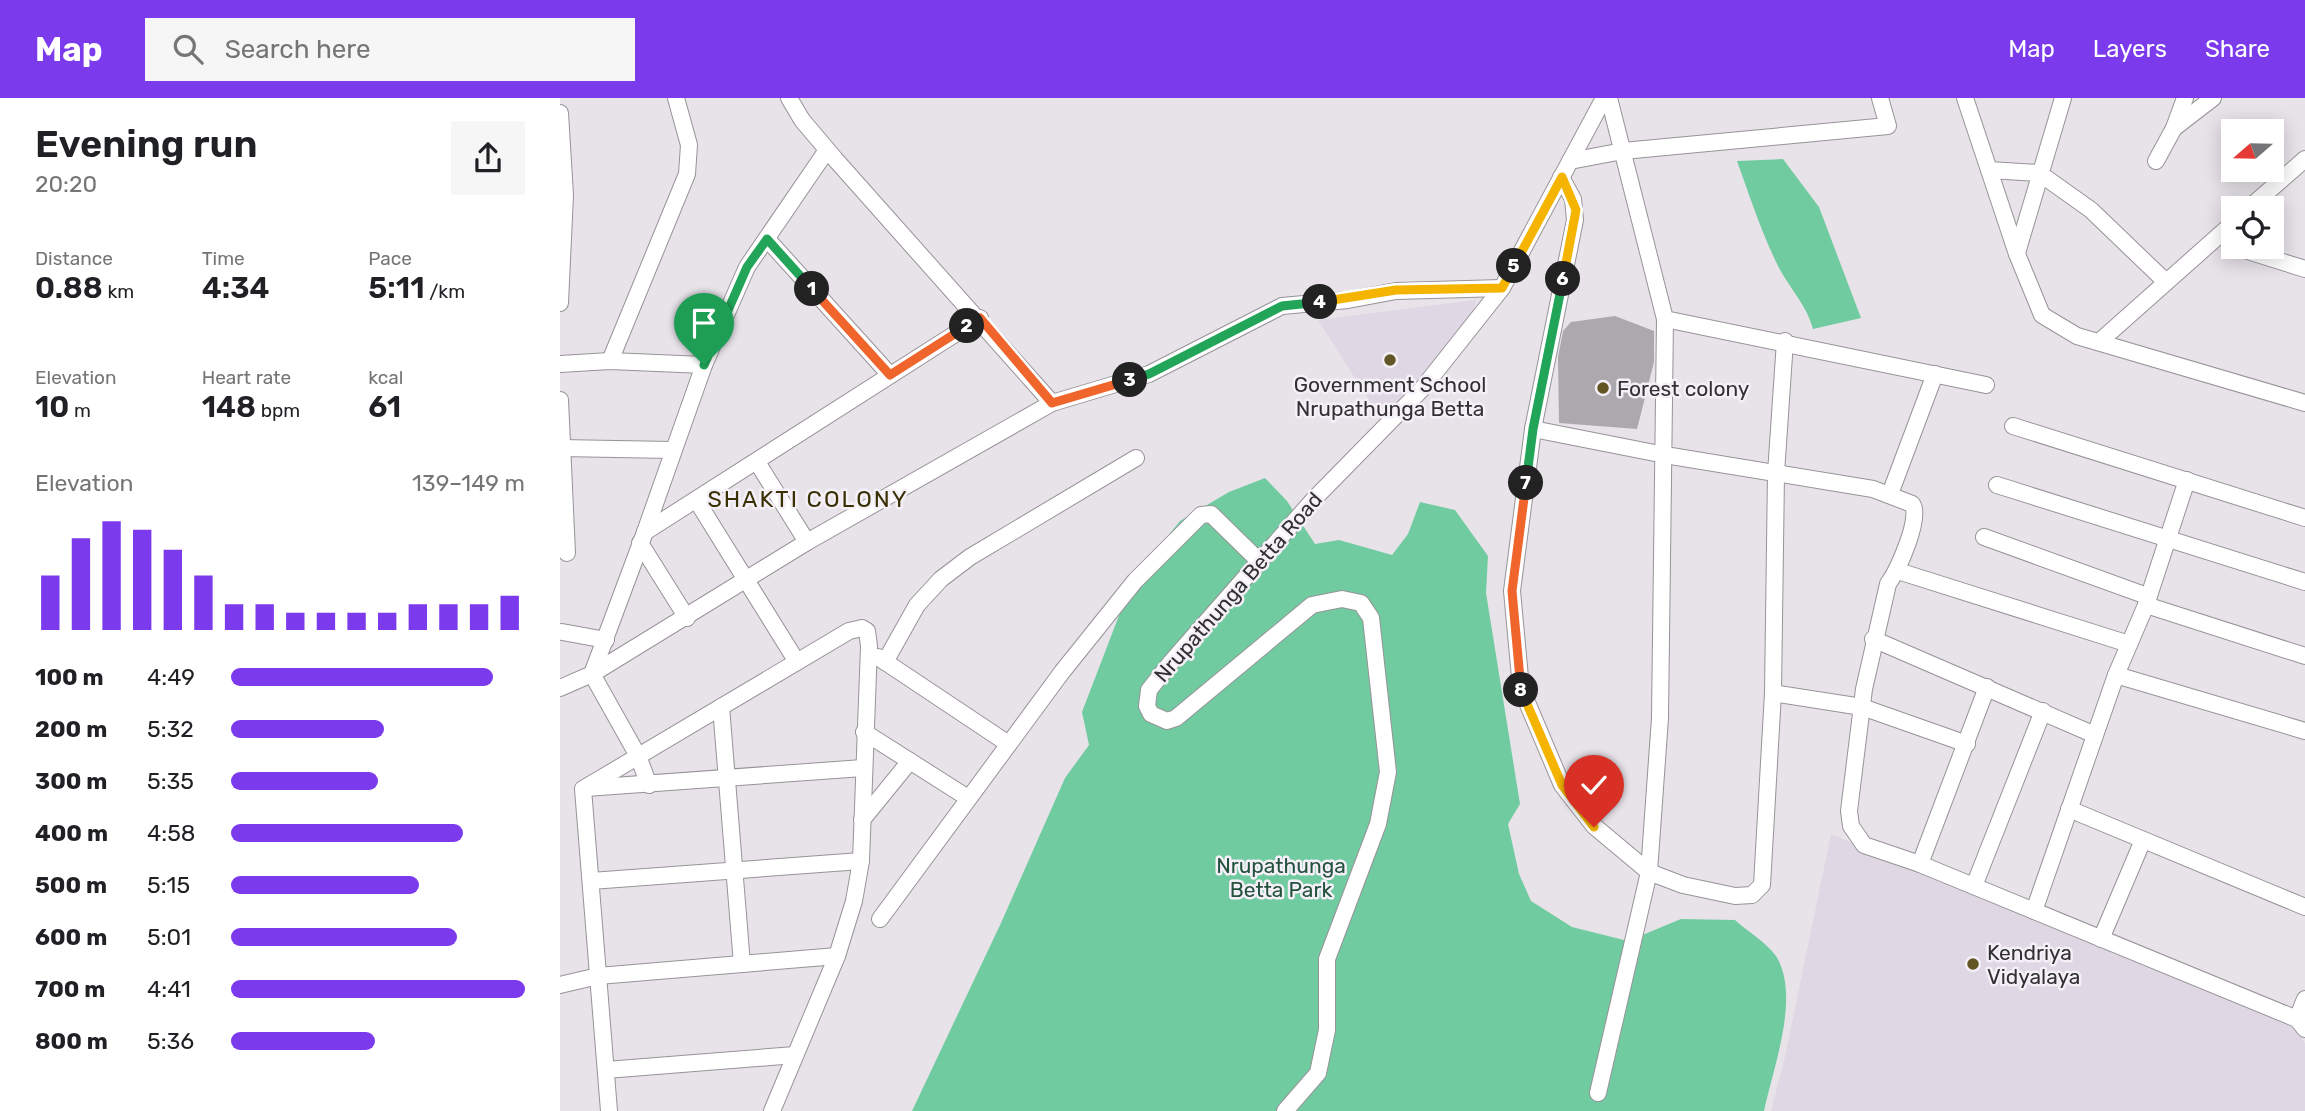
<!DOCTYPE html>
<meta charset="utf-8">
<style>
:root{--surface:#fff;--page:#f6f6f6;--text:#202124;--muted:#757577;--accent:#7c3aed}
body{margin:0;font-family:Rubik,sans-serif;background:var(--page);color:var(--text);height:100vh;display:flex;flex-direction:column;font-size:26px;white-space:nowrap}
*{box-sizing:border-box;margin:0}
p{font-size:23px;color:var(--muted)}
.icon{flex:none;width:38px;height:38px;fill:none;stroke:currentColor;stroke-width:2;stroke-linecap:round;stroke-linejoin:round}
.map{position:relative;flex:1;overflow:hidden}
.side{display:flex;flex-direction:column;background:var(--surface);width:560px}
.side>*{flex:none}
.needle{width:46px;rotate:250deg}
.controls{position:absolute;left:1661px;top:21px;display:grid;gap:14px}
.controls a{display:grid;place-items:center;width:63px;height:63px;border-radius:0px;background:var(--surface);box-shadow:0 4px 18px #0003;font-size:35px}
.pin{position:absolute;display:grid;place-items:center;width:60px;height:60px;color:#fff;margin:-72px -30px;border-radius:50% 50% 50% 0;rotate:-45deg;box-shadow:0 0 7px #0007}
.pin .icon{rotate:45deg}
.km{position:absolute;width:35px;height:35px;margin:-18px;border-radius:50%;background:#222;color:#fff;font-size:19px;line-height:35px;text-align:center}
.round{display:grid;place-items:center;flex:none;width:74px;height:74px;border-radius:0px;background:var(--page)}
.head{display:flex;align-items:center;justify-content:space-between;height:119px;padding:0 35px}
h1{font-size:38px;font-weight:600;line-height:52px}
.stats{display:grid;grid-template-columns:repeat(3,1fr);gap:10px;height:119px;padding:7px 35px}
.stats div{display:grid;align-content:center}
.stats b{font-size:30px;font-weight:600}
.stats small{font-size:19px;font-weight:400}
.stats p{font-size:19px}
.chart{height:196px;padding:14px 35px}
.chart p{display:flex;justify-content:space-between}
.chart svg{width:100%;height:126px;margin-top:7px;stroke:var(--accent);stroke-width:6}
ul{padding:0 35px;list-style:none;font-size:23px}
li{display:grid;grid-template-columns:112px 84px 1fr;align-items:center;height:52px}
li i{height:18px;border-radius:9px;background:var(--accent)}
header{display:flex;align-items:center;gap:42px;box-sizing:border-box;height:98px;padding:0 35px;background:var(--accent);color:#fff}
header strong{font-size:33px}
nav{display:flex;gap:38px;margin-inline-start:auto;font-size:24px}
.search{width:490px;height:63px;background:var(--page);display:flex;align-items:center;gap:18px;box-sizing:border-box;padding:0 24px;border-radius:0px;color:var(--muted);font-size:26px}
main{display:flex;flex:1;min-height:0}
.map>svg:first-child{display:block}
.built{fill:#dfd7e3}
.green{fill:#71cba0}
.building{fill:#aca9ae}
.lines{fill:none;stroke-linecap:round;stroke-linejoin:round}
.minor-casing{stroke:#979398;stroke-width:18}
.minor{stroke:#fff;stroke-width:16}
.split-1-casing{stroke:#fff;stroke-width:14}
.split-2-casing{stroke:#fff;stroke-width:14}
.split-3-casing{stroke:#fff;stroke-width:14}
.split-4-casing{stroke:#fff;stroke-width:14}
.split-5-casing{stroke:#fff;stroke-width:14}
.split-6-casing{stroke:#fff;stroke-width:14}
.split-7-casing{stroke:#fff;stroke-width:14}
.split-8-casing{stroke:#fff;stroke-width:14}
.split-9-casing{stroke:#fff;stroke-width:14}
.split-1{stroke:#22a559;stroke-width:9}
.split-2{stroke:#f0652b;stroke-width:9}
.split-3{stroke:#f0652b;stroke-width:9}
.split-4{stroke:#22a559;stroke-width:9}
.split-5{stroke:#f5b400;stroke-width:9}
.split-6{stroke:#f5b400;stroke-width:9}
.split-7{stroke:#22a559;stroke-width:9}
.split-8{stroke:#f0652b;stroke-width:9}
.split-9{stroke:#f5b400;stroke-width:9}
.poi-dot{fill:#625724;stroke:#f5f0f7;stroke-width:2.5}
.labels{text-anchor:middle;dominant-baseline:central;stroke-width:5;stroke-linejoin:round;paint-order:stroke}
.poi-label{font-size:21px;fill:#313032;stroke:#f5f0f7;text-anchor:start}
.street-label{font-size:21px;fill:#313032;stroke:#f5f0f7}
.park-label{font-size:21px;fill:#22513c;stroke:#f5f0f7}
.neighbourhood-label{font-size:23px;letter-spacing:2px;fill:#393004;stroke:#f5f0f7}
</style>
<header>
<strong>Map</strong>
<div class="search"><svg class="icon" aria-label="search" viewBox="0 0 24 24"><circle cx="10" cy="10" r="6"/><path d="M15 15l6 6"/></svg>Search here</div>
<nav><a>Map</a><a>Layers</a><a>Share</a></nav>
</header>
<main>
<section class="side">
<div class="head"><div><h1>Evening run</h1><p>20:20</p></div><a class="round"><svg class="icon" aria-label="share" viewBox="0 0 24 24"><path d="M12 15V3M7 8l5-5 5 5M5 13v7h14v-7"/></svg></a></div>
<div class="stats">
<div><p>Distance</p><b>0.88<small> km</small></b></div>
<div><p>Time</p><b>4:34</b></div>
<div><p>Pace</p><b>5:11<small> /km</small></b></div>
</div>
<div class="stats">
<div><p>Elevation</p><b>10<small> m</small></b></div>
<div><p>Heart rate</p><b>148<small> bpm</small></b></div>
<div><p>kcal</p><b>61</b></div>
</div>
<div class="chart"><p><span>Elevation</span>139–149 m</p>
<svg viewBox="0 0 160 44" preserveAspectRatio="none"><path d="M5 44V25M15 44V12M25 44V6M35 44V9M45 44V16M55 44V25M65 44V35M75 44V35M85 44V38M95 44V38M105 44V38M115 44V38M125 44V35M135 44V35M145 44V35M155 44V32"/></svg>
</div>
<ul>
<li><b>100 m</b>4:49<i style="width:89%"></i></li>
<li><b>200 m</b>5:32<i style="width:52%"></i></li>
<li><b>300 m</b>5:35<i style="width:50%"></i></li>
<li><b>400 m</b>4:58<i style="width:79%"></i></li>
<li><b>500 m</b>5:15<i style="width:64%"></i></li>
<li><b>600 m</b>5:01<i style="width:77%"></i></li>
<li><b>700 m</b>4:41<i style="width:100%"></i></li>
<li><b>800 m</b>5:36<i style="width:49%"></i></li>
</ul>
</section>
<div class="map">
<svg width="1745" height="1013" viewBox="0 0 1745 1013">
<rect width="100%" height="100%" fill="#e7e3e9"/>
<g class="built">
<polygon points="916,202 913,220 821,321 758,222"/>
<polygon points="1271,736 1735,928 1745,946 1745,1013 1211,1013 1225,959"/>
</g>
<g class="green">
<path d="M1223,61L1259,109L1301,220L1253,231C1247,208 1231,192 1219,170C1202,136 1190,99 1177,63Z"/>
<path d="M705,380L727,403L755,446L779,442L832,457L848,436L860,404L895,412L928,458L926,495L960,706L948,726L959,776L971,803L1012,829L1068,843L1121,821L1175,822C1187,833 1207,845 1216,858C1241,898 1213,970 1204,1013H352L441,825L505,680L529,647L522,614L573,481L620,423L669,394Z"/>
</g>
<polygon class="building" points="1055,218 1094,233 1094,264 1077,331 999,325 998,259 1003,233 1011,224"/>
<g class="lines">
<g class="minor-casing">
<g id="minor">
<polyline points="229,0 242,22 275,61 492,305"/>
<polyline points="1049,0 1105,221 1426,287"/>
<polyline points="1405,0 1457,156 1482,217 1517,238 1745,305"/>
<polyline points="0,15 5,97 0,205"/>
<polyline points="1614,30 1625,0"/>
<polyline points="1010,63 1063,53 1328,28 1320,0"/>
<polyline points="1596,63 1614,30 1653,0"/>
<polyline points="1429,72 1479,75 1531,112 1606,184"/>
<polyline points="1001,79 1013,101 1015,122 973,331 952,493 961,590 1002,687 1034,728 1089,774 1123,787 1175,798 1192,797 1202,787 1213,595 1216,375 1225,243"/>
<polyline points="1689,110 1745,61"/>
<polyline points="207,141 330,277"/>
<polyline points="1675,149 1745,171"/>
<polyline points="1457,155 1503,0"/>
<polyline points="1539,244 1673,125"/>
<polyline points="50,263 127,76 129,47 116,0"/>
<polyline points="0,266 50,263 144,267"/>
<polyline points="0,302 7,455"/>
<polyline points="1453,328 1745,420"/>
<path d="M973,331L1105,357L1313,391L1352,406C1362,419 1338,472 1328,486L1304,591L1289,713L1291,728L1304,747L1360,766L1737,921L1745,931"/>
<polyline points="0,350 112,352"/>
<polyline points="197,364 247,444"/>
<polyline points="1437,387 1745,484"/>
<polyline points="1330,396 1375,276"/>
<polyline points="137,403 237,564"/>
<polyline points="85,434 144,267 187,169 267,52"/>
<polyline points="1424,439 1587,498"/>
<polyline points="80,445 127,520"/>
<polyline points="1338,473 1569,546"/>
<polyline points="1586,507 1745,558"/>
<polyline points="2,534 46,542"/>
<polyline points="1313,541 1535,637"/>
<polyline points="318,559 447,645"/>
<polyline points="325,564 357,507 381,481 410,459 576,360"/>
<polyline points="1556,577 1745,633"/>
<polyline points="0,590 32,576 247,444 492,305 589,276 722,208 788,202 836,193 942,190"/>
<polyline points="1213,595 1302,609 1407,646"/>
<polyline points="161,609 182,866"/>
<polyline points="304,634 408,700"/>
<polyline points="89,687 78,658 32,576 85,434 420,220"/>
<polyline points="26,690 303,670"/>
<polyline points="1509,711 1745,809"/>
<polyline points="302,722 350,663"/>
<polyline points="1360,766 1427,589"/>
<polyline points="31,783 301,763"/>
<polyline points="1414,788 1483,613"/>
<polyline points="1474,813 1556,577 1586,507 1627,382"/>
<polyline points="320,821 502,574 575,483 641,417 651,416 700,464"/>
<polyline points="1541,841 1583,742"/>
<polyline points="0,887 38,878 277,858"/>
<polyline points="1737,921 1745,901"/>
<polyline points="46,972 235,957"/>
<polyline points="1038,995 1089,774 1100,620 1105,221"/>
<polyline points="49,1013 23,691 289,533 302,530 307,533 309,548 301,763 294,803 277,858 212,1013"/>
<polyline points="725,1013 758,975 767,932 767,861 818,726 828,674 811,520 801,505 782,501 752,507 616,620 607,623 591,616 587,608 589,592 612,563 755,400 862,291 942,190 1044,0"/>
</g>
</g>
<use href="#minor" class="minor"/>
</g>
<g class="lines">
<g class="split-1-casing">
<polyline id="split-1" points="144,267 187,169 207,141 252,191"/>
</g>
<g class="split-2-casing">
<polyline id="split-2" points="252,191 330,277 407,228"/>
</g>
<g class="split-3-casing">
<polyline id="split-3" points="407,228 420,220 492,305 570,282"/>
</g>
<g class="split-4-casing">
<polyline id="split-4" points="570,282 589,276 722,208 760,204"/>
</g>
<g class="split-5-casing">
<polyline id="split-5" points="760,204 836,192 942,190 954,168"/>
</g>
<g class="split-6-casing">
<polyline id="split-6" points="954,168 1002,79 1016,112 1003,181"/>
</g>
<g class="split-7-casing">
<polyline id="split-7" points="966,385 973,331 1003,181"/>
</g>
<g class="split-8-casing">
<polyline id="split-8" points="961,592 952,493 966,385"/>
</g>
<g class="split-9-casing">
<polyline id="split-9" points="961,592 1002,687 1034,729"/>
</g>
<use href="#split-1" class="split-1"/>
<use href="#split-2" class="split-2"/>
<use href="#split-3" class="split-3"/>
<use href="#split-4" class="split-4"/>
<use href="#split-5" class="split-5"/>
<use href="#split-6" class="split-6"/>
<use href="#split-7" class="split-7"/>
<use href="#split-8" class="split-8"/>
<use href="#split-9" class="split-9"/>
</g>
<g class="poi-dot">
<circle cx="830" cy="262" r="7"/>
<circle cx="1043" cy="290" r="7"/>
<circle cx="1413" cy="866" r="7"/>
</g>
<g class="labels">
<g class="poi-label">
<text x="830" y="286" text-anchor="middle">Government School<tspan x="830" dy="24">Nrupathunga Betta</tspan></text>
<text x="1057" y="290">Forest colony</text>
<text x="1427" y="854">Kendriya<tspan x="1427" dy="24">Vidyalaya</tspan></text>
</g>
<g class="street-label">
<text transform="translate(678 489) rotate(-49)">Nrupathunga Betta Road</text>
</g>
<g class="park-label">
<text x="721" y="767">Nrupathunga<tspan x="721" dy="24">Betta Park</tspan></text>
</g>
<g class="neighbourhood-label">
<text x="248" y="401">SHAKTI COLONY</text>
</g>
</g>
</svg>
<div class="controls">
<a><svg class="needle" viewBox="-14 -14 28 28"><path d="M0-13l5 13h-10z" fill="#e53935"/><path d="M0 13l5-13h-10z" fill="#757577"/></svg></a>
<a><svg class="icon" aria-label="locate" viewBox="0 0 24 24"><circle cx="12" cy="12" r="6"/><path d="M12 2v4M12 18v4M2 12h4M18 12h4"/></svg></a>
</div>
<div class="pin" style="left:144px;top:267px;background:#1e9e55"><svg class="icon" aria-label="arrive" viewBox="0 0 24 24"><path d="M6 21V4h12l-3 4 3 4H6"/></svg></div>
<div class="pin" style="left:1034px;top:729px;background:#d93025"><svg class="icon" aria-label="check" viewBox="0 0 24 24"><path d="M5 12l5 5 9-10"/></svg></div>
<b class="km" style="left:252px;top:191px">1</b>
<b class="km" style="left:407px;top:228px">2</b>
<b class="km" style="left:570px;top:282px">3</b>
<b class="km" style="left:760px;top:204px">4</b>
<b class="km" style="left:954px;top:168px">5</b>
<b class="km" style="left:1003px;top:181px">6</b>
<b class="km" style="left:966px;top:385px">7</b>
<b class="km" style="left:961px;top:592px">8</b>
</div>
</main>
